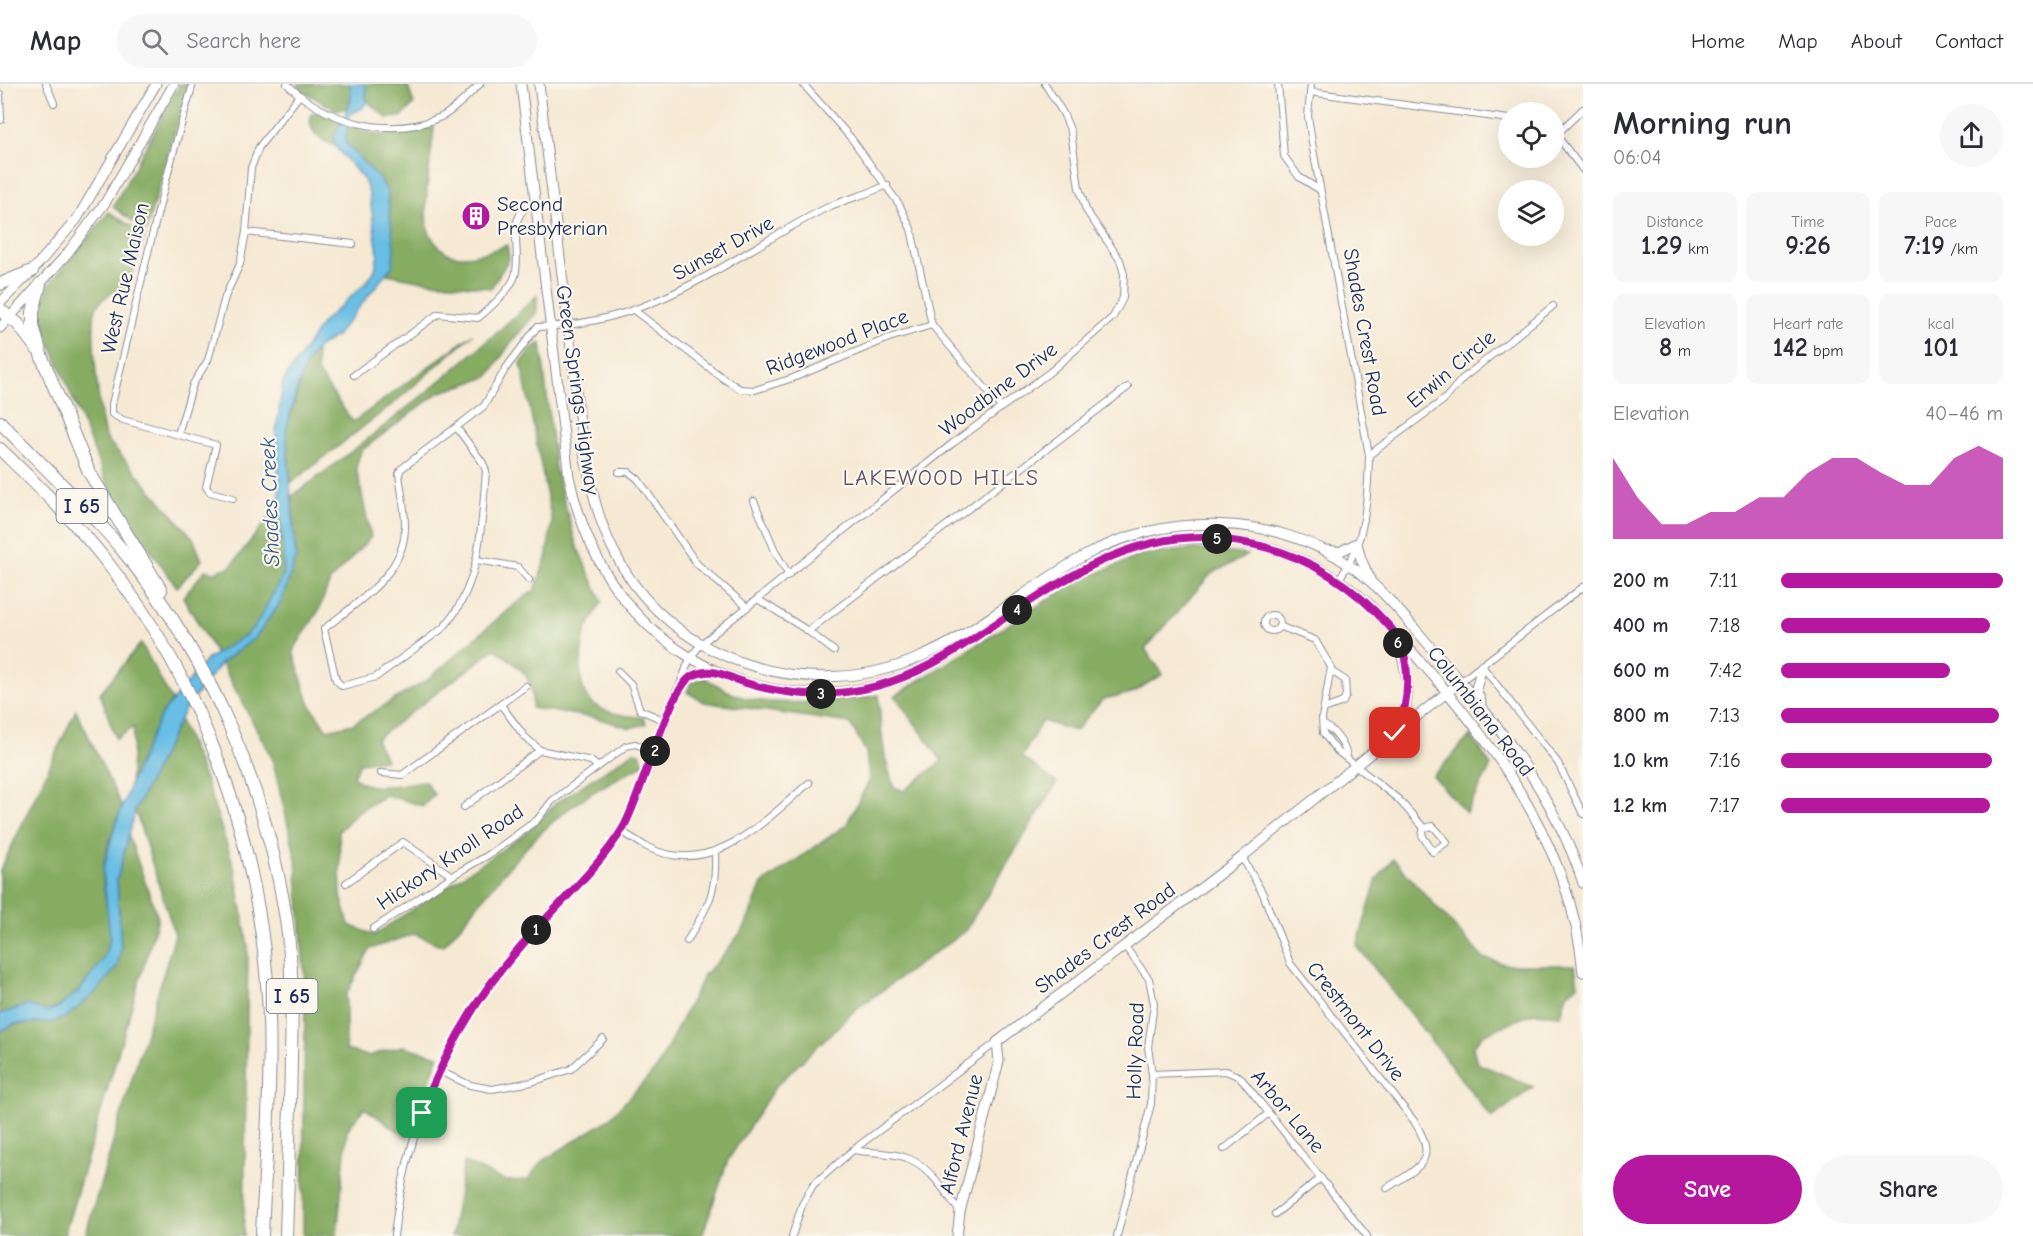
<!DOCTYPE html>
<meta charset="utf-8">
<style>
:root{--surface:#fff;--page:#f7f7f7;--text:#2b2b33;--muted:#7c7c81;--line:#e1e1e2;--accent:#b5179e}
body{margin:0;font-family:"Comic Neue",sans-serif;background:var(--page);color:var(--text);height:100vh;display:flex;flex-direction:column;font-size:22px;white-space:nowrap}
*{box-sizing:border-box;margin:0}
p{font-size:20px;color:var(--muted)}
.icon{flex:none;width:33px;height:33px;fill:none;stroke:currentColor;stroke-width:2;stroke-linecap:round;stroke-linejoin:round}
.map{position:relative;flex:1;overflow:hidden}
.sheet{display:flex;flex-direction:column;background:var(--surface);width:450px}
.sheet>*{flex:none}
.controls{position:absolute;left:1498px;top:18px;display:grid;gap:12px}
.controls a{display:grid;place-items:center;width:66px;height:66px;border-radius:50%;background:var(--surface);box-shadow:0 6px 24px #0002;font-size:30px}
.pin{position:absolute;display:grid;place-items:center;width:51px;height:51px;color:#fff;margin:-26px;border-radius:12px;box-shadow:0 3px 9px #0006}
.km{position:absolute;width:30px;height:30px;margin:-15px;border-radius:50%;background:#222;color:#fff;font-size:16px;line-height:30px;text-align:center}
.round{display:grid;place-items:center;flex:none;width:63px;height:63px;border-radius:32px;background:var(--page)}
.headline{display:flex;align-items:center;justify-content:space-between;height:102px;padding:0 30px}
h1{font-size:33px;font-weight:800;line-height:45px}
.figures{display:grid;grid-template-columns:repeat(3,1fr);gap:9px;height:102px;padding:6px 30px}
.figures div{display:grid;align-content:center;border-radius:12px;background:var(--page);text-align:center}
.figures b{font-size:26px;font-weight:800}
.figures small{font-size:16px;font-weight:400}
.figures p{font-size:16px}
.chart{height:168px;padding:12px 30px}
.chart p{display:flex;justify-content:space-between}
.chart svg{width:100%;height:108px;margin-top:6px;fill:var(--accent);opacity:.7}
.primary-button{display:flex;gap:12px;margin-top:auto;padding:12px 30px}
.primary-button a{flex:1;height:69px;border-radius:36px;background:var(--accent);color:#fff;font-size:24px;font-weight:800;line-height:69px;text-align:center}
.primary-button a+a{background:var(--page);color:var(--text)}
ul{padding:0 30px;list-style:none;font-size:20px}
li{display:grid;grid-template-columns:96px 72px 1fr;align-items:center;height:45px}
li i{height:15px;border-radius:8px;background:var(--accent)}
header{display:flex;align-items:center;gap:36px;box-sizing:border-box;height:84px;padding:0 30px;background:var(--surface);border-bottom:2px solid var(--line)}
header strong{font-size:28px}
nav{display:flex;gap:33px;margin-inline-start:auto;font-size:21px}
.search{width:420px;height:54px;background:var(--page);display:flex;align-items:center;gap:15px;box-sizing:border-box;padding:0 21px;border-radius:33px;color:var(--muted);font-size:22px}
main{display:flex;flex:1;min-height:0}
.map>svg:first-child{display:block}
.forest{fill:#86ac62;stroke:#506e60;stroke-width:1.5}
.water{fill:#67bee4;stroke:#4176a1;stroke-width:1.5}
.lines{fill:none;stroke-linecap:round;stroke-linejoin:round}
.street-casing{stroke:#888c98;stroke-width:8}
.secondary-casing{stroke:#888c98;stroke-width:11}
.highway-casing{stroke:#888c98;stroke-width:14}
.street{stroke:#fff;stroke-width:6}
.secondary{stroke:#fff;stroke-width:9}
.highway{stroke:#fff;stroke-width:12}
.route-casing{stroke:#fff;stroke-width:12}
.route{stroke:#b5179e;stroke-width:8}
.labels{text-anchor:middle;dominant-baseline:central;stroke-width:4.5;stroke-linejoin:round;paint-order:stroke}
.shield{fill:#fbf7ec;stroke:#5e6b89;stroke-width:1.5}
.shield-label{font-size:20px;font-weight:bold;fill:#1b2f5e}
.poi-label{font-size:21px;fill:#1b2f5e;stroke:#fbf7ec;text-anchor:start}
.street-label{font-size:21px;fill:#1b2f5e;stroke:#fbf7ec}
.neighbourhood-label{font-size:22px;letter-spacing:1.5px;fill:#5e5268;stroke:#fbf7ec}
.water-label{font-size:22px;font-style:italic;fill:#325a86;stroke:#fbf7ec}
</style>
<header>
<strong>Map</strong>
<div class="search"><svg class="icon" aria-label="search" viewBox="0 0 24 24"><circle cx="10" cy="10" r="6"/><path d="M15 15l6 6"/></svg>Search here</div>
<nav><a>Home</a><a>Map</a><a>About</a><a>Contact</a></nav>
</header>
<main>
<div class="map">
<svg width="1583" height="1152" viewBox="0 0 1583 1152">
<rect width="100%" height="100%" fill="#fbf7ec"/>
<filter id="ink" filterUnits="userSpaceOnUse"><feTurbulence type="fractalNoise" baseFrequency=".0167" numOctaves="2"/><feDisplacementMap in="SourceGraphic" scale="12" xChannelSelector="R" yChannelSelector="G"/><feConvolveMatrix kernelMatrix="1 2 1 2 8 2 1 2 1" color-interpolation-filters="sRGB"/></filter>
<filter id="wash" filterUnits="userSpaceOnUse"><feTurbulence type="fractalNoise" baseFrequency=".008" numOctaves="4" result="noise"/><feDisplacementMap in="SourceGraphic" scale="24" xChannelSelector="R" yChannelSelector="G"/><feGaussianBlur stdDeviation="1.35" result="paint"/><feColorMatrix in="noise" values="0 0 0 0 0 0 0 0 0 0 0 0 0 0 0 0 0 1.4 0 .05"/><feComposite in="paint" operator="in"/></filter>
<g filter="url(#wash)">
<rect width="100%" height="100%" fill="#f5e9d3"/>
<g class="forest">
<polygon points="180,0 189,0 146,147 113,123"/>
<polygon points="298,0 350,0 353,10 348,24 336,26 299,5"/>
<polygon points="365,0 407,0 414,20 401,33 387,34 367,17"/>
<path d="M318,28L341,39L334,53L335,62C320,56 307,48 311,30Z"/>
<path d="M347,42L378,51L434,43C432,69 422,121 428,145C431,156 442,168 453,171C470,175 491,167 507,161L509,175L491,204L423,197L386,190L393,181L387,108L381,97L345,58Z"/>
<path d="M109,128L145,151L128,201C117,207 104,211 97,222C88,239 100,331 105,353L193,454L202,476L177,503L118,421L107,400L43,241L42,220L49,201Z"/>
<path d="M537,212V228L512,257L488,293L438,309L361,367L356,383L371,453L330,497L319,526L293,567L309,619L327,646L353,640L426,597L511,523L535,506L546,475L552,438L521,279L529,266L541,259L555,384L576,460L602,518C586,544 583,548 581,579C577,625 604,629 644,634L646,640L630,644L596,634L532,624C534,589 521,585 495,565L376,655L386,676L360,679L353,692C369,711 403,699 425,697L434,711L423,722L386,711L359,727L339,747L341,812L349,841L374,851L525,750L557,718L633,668L640,669L644,680C613,697 580,713 554,737C512,773 480,821 443,862L414,850L370,865L346,911V966L368,972L403,962L439,972L407,1053L364,1024L347,1046L337,1152H303L305,902L296,775L272,674L221,579L255,554L281,518L296,474L292,412C377,350 459,284 537,212Z"/>
<polygon points="473,250 394,319 291,399 286,347 306,279 316,265 317,288 353,338"/>
<polygon points="281,418 285,489 256,541 247,551 216,570 183,513 205,486 214,488 230,483"/>
<path d="M1194,465L1248,471L1211,490L1145,565L1163,590L1132,609L1103,615L1075,647L1042,637L1022,673L1057,699L965,847L855,926L775,1003L728,1076L702,1152H451L464,1078L505,1097L528,1096L541,1078L608,1036L657,984L704,891L721,874L745,843L762,800L846,741L869,697L866,668L850,639L704,618L687,608L691,599L704,594C714,599 724,605 733,610C773,626 837,616 879,611C880,644 883,672 894,703L904,707L942,677L895,612L1076,498L1142,471Z"/>
<polygon points="141,559 172,617 161,631 130,701 134,643 116,655 100,609"/>
<path d="M76,626L122,723C115,743 103,768 103,789C102,810 111,832 110,853C109,881 72,917 48,928L28,921L0,930V787Z"/>
<polygon points="179,634 207,700 235,786 248,862 244,1152 85,1152 175,851 135,726"/>
<polygon points="1471,651 1491,682 1466,729 1433,692"/>
<polygon points="128,750 158,834 64,1152 0,1152 0,948 14,940 53,938 121,865 117,796"/>
<polygon points="1393,775 1483,874 1509,881 1575,881 1578,901 1567,910 1561,931 1534,929 1482,951 1473,963 1477,979 1533,1003 1492,1034 1357,862 1377,795"/>
</g>
<polygon class="water" points="350,0 365,0 367,17 363,24 349,31 345,58 381,97 387,108 394,163 393,181 336,252 316,265 306,279 297,305 286,347 296,474 281,518 255,554 221,579 185,625 135,726 117,796 121,865 117,883 97,907 68,932 53,938 14,940 0,948 0,930 28,921 48,928 59,923 80,906 103,876 110,854 103,787 113,748 134,690 161,631 207,575 246,551 256,541 284,489 276,348 283,298 322,239 366,199 375,186 378,170 369,109 364,96 335,62 334,53 351,17"/>
</g>
<g filter="url(#ink)">
<g class="lines">
<g class="street-casing">
<g id="street">
<polyline points="46,0 54,19"/>
<path d="M193,0C161,105 138,213 112,320V330L123,336L216,361L206,403L210,408L233,414"/>
<path d="M287,0C326,38 388,56 441,33C455,26 469,10 480,0"/>
<polyline points="803,0 851,54 899,120 911,145 932,241 1001,323"/>
<polyline points="1278,0 1284,72 1299,93 1320,106"/>
<path d="M1311,0L1308,32L1313,65L1369,371C1368,414 1366,461 1338,496"/>
<polyline points="1310,8 1509,35"/>
<polyline points="0,10 1,36"/>
<polyline points="1554,48 1583,86"/>
<polyline points="1558,49 1583,25"/>
<polyline points="246,148 353,160"/>
<polyline points="635,227 724,295 740,305 755,306 793,294 889,254 932,241"/>
<path d="M354,291L438,230L478,234C490,224 510,207 515,192C523,162 502,134 536,116"/>
<path d="M457,344L483,379L486,387C481,442 482,501 443,544L376,593L342,602L336,596L324,545C357,518 406,490 405,441C405,424 401,407 399,390L401,385L484,322L506,284L537,243C656,241 727,174 826,124C845,115 867,111 887,101"/>
<polyline points="178,350 193,300 208,276 225,213 240,180 246,148 251,84 259,63 299,12"/>
<polyline points="1369,371 1445,315 1462,295 1553,222"/>
<polyline points="619,388 629,388 638,395 697,480 747,523"/>
<polyline points="754,417 776,469 789,491"/>
<polyline points="477,476 518,483 529,496"/>
<polyline points="759,516 808,547 834,567"/>
<circle cx="1272" cy="539" r="8"/>
<polyline points="1279,542 1315,556 1331,583 1322,634 1323,649 1337,667 1398,715 1424,744"/>
<polyline points="808,547 1128,303"/>
<polyline points="1482,582 1558,679 1583,730"/>
<polyline points="618,587 631,600 640,626 666,637"/>
<polyline points="1460,598 1583,503"/>
<polyline points="501,621 525,653 540,666"/>
<polyline points="1324,625 1343,618 1346,611 1345,596 1331,587"/>
<path d="M1324,641C1335,647 1344,659 1347,672"/>
<polyline points="381,689 402,691 526,602"/>
<polyline points="464,723 540,666 591,677 598,683"/>
<polygon points="1433,742 1447,758 1433,768 1422,751 1424,744"/>
<path d="M621,747C629,752 637,757 645,762C711,796 763,738 809,699"/>
<path d="M1242,773L1263,810L1290,879L1414,1037C1440,1077 1419,1083 1387,1104"/>
<polyline points="346,799 403,758 452,792"/>
<polyline points="373,845 452,792 490,770 537,736 552,717 626,662 635,660 655,667"/>
<path d="M687,857C708,822 717,810 715,768"/>
<polyline points="439,987 470,1001 492,1005 532,998 571,985 603,955"/>
<polyline points="1152,990 1226,987 1240,993 1367,1152"/>
<polyline points="1224,1065 1269,1029"/>
<path d="M853,1066C869,1069 888,1068 904,1073C929,1080 945,1108 960,1128"/>
<polyline points="1275,1130 1321,1094"/>
<path d="M394,1152C405,1051 445,952 510,874C546,831 590,794 621,747C633,730 639,708 647,689C661,651 676,612 690,574L701,560L953,359L1050,288L1113,233L1123,214L1124,190L1120,176L1086,126L1079,104L1071,48L1063,29L1045,0"/>
<polyline points="792,1152 802,1121 813,1101 853,1066 997,958"/>
<polyline points="1117,1152 1151,1020 1152,990 1148,963 1154,920 1149,895 1124,861"/>
</g>
</g>
<g class="secondary-casing">
<g id="secondary">
<path d="M521,0L569,393C585,466 620,529 685,570C765,621 865,622 946,572C1002,538 1059,490 1120,467C1158,453 1200,452 1240,458C1288,465 1332,487 1369,520C1465,626 1570,738 1583,888"/>
<path d="M539,0L583,364C591,402 598,439 617,473C673,579 810,620 918,574C978,549 1027,503 1084,472C1163,428 1277,428 1352,483C1385,506 1409,539 1436,569C1497,639 1554,709 1583,799"/>
<polyline points="0,219 32,187 77,135 156,0"/>
<polyline points="0,244 66,171 105,119 174,0"/>
<polyline points="1328,466 1339,468 1357,459 1361,475 1370,495"/>
<path d="M1396,553C1406,583 1415,614 1398,643"/>
<polyline points="678,607 693,591 714,588"/>
<polyline points="1481,618 1476,605 1482,582"/>
<polyline points="957,1152 960,1128 999,977 997,958 1242,773 1460,598"/>
</g>
</g>
<g class="highway-casing">
<g id="highway">
<polyline points="0,200 32,187"/>
<polyline points="40,200 33,228 33,242 41,271 89,388 161,506"/>
<polyline points="0,226 18,240 37,265"/>
<path d="M0,338C43,382 89,425 128,473C210,576 266,704 286,835C293,881 292,929 291,975C290,1034 288,1093 286,1152"/>
<path d="M0,365C37,401 74,436 106,477C204,601 258,754 268,912C273,991 265,1073 262,1152"/>
</g>
</g>
<use href="#street" class="street"/>
<use href="#secondary" class="secondary"/>
<use href="#highway" class="highway"/>
</g>
</g>
<g class="lines" filter="url(#ink)">
<g class="route-casing">
<path id="route" d="M422,1029C445,967 478,910 522,861C553,825 599,784 623,744C641,714 668,605 692,592C697,589 707,587 713,588C723,589 735,596 746,599C761,604 777,607 794,609C821,612 850,609 877,602C917,591 950,571 983,548C1051,504 1121,451 1206,453C1217,453 1229,457 1240,458C1300,467 1350,498 1390,543C1413,569 1411,620 1395,649"/>
</g>
<use href="#route" class="route"/>
</g>
<defs>
<g id="building-disc" transform="scale(1.5)"><circle r="9.5" fill="#b5179e" stroke="#fbf7ec"/><path d="M-4-6H4V6H1V3H-1V6H-4ZM-2.5-4.3h1.7v1.8h-1.7ZM.8-4.3h1.7v1.8H.8ZM-2.5-1h1.7V.8h-1.7ZM.8-1h1.7V.8H.8Z" fill="#fff"/></g>
</defs>
<g fill-rule="evenodd">
<use href="#building-disc" x="476" y="132"/>
</g>
<g class="labels">
<g class="shield">
<rect x="56.5" y="405" width="51" height="34" rx="4.5"/>
<rect x="266.5" y="895" width="51" height="34" rx="4.5"/>
</g>
<g class="shield-label">
<text x="82" y="422">I 65</text>
<text x="292" y="912">I 65</text>
</g>
<g class="poi-label">
<text x="497" y="120">Second<tspan x="497" dy="24">Presbyterian</tspan></text>
</g>
<g class="street-label">
<text transform="translate(723 164) rotate(-29)">Sunset Drive</text>
<text transform="translate(125 194) rotate(-77)">West Rue Maison</text>
<text transform="translate(1365 248) rotate(80)">Shades Crest Road</text>
<text transform="translate(837 258) rotate(-21)">Ridgewood Place</text>
<text transform="translate(1451 285) rotate(-40)">Erwin Circle</text>
<text transform="translate(998 305) rotate(-37)">Woodbine Drive</text>
<text transform="translate(578 306) rotate(82)">Green Springs Highway</text>
<text transform="translate(1481 627) rotate(52)">Columbiana Road</text>
<text transform="translate(450 773) rotate(-34)">Hickory Knoll Road</text>
<text transform="translate(1105 854) rotate(-37)">Shades Crest Road</text>
<text transform="translate(1356 937) rotate(52)">Crestmont Drive</text>
<text transform="translate(1135 967) rotate(-88)">Holly Road</text>
<text transform="translate(1288 1027) rotate(50)">Arbor Lane</text>
<text transform="translate(961 1050) rotate(-76)">Alford Avenue</text>
</g>
<g class="neighbourhood-label">
<text x="941" y="394">LAKEWOOD HILLS</text>
</g>
<g class="water-label">
<text transform="translate(270 418) rotate(-92)">Shades Creek</text>
</g>
</g>
</svg>
<div class="controls">
<a><svg class="icon" aria-label="locate" viewBox="0 0 24 24"><circle cx="12" cy="12" r="6"/><path d="M12 2v4M12 18v4M2 12h4M18 12h4"/></svg></a>
<a><svg class="icon" aria-label="layers" viewBox="0 0 24 24"><path d="M12 4l9 5-9 5-9-5zM3 14l9 5 9-5"/></svg></a>
</div>
<div class="pin" style="left:422px;top:1029px;background:#1e9e55"><svg class="icon" aria-label="arrive" viewBox="0 0 24 24"><path d="M6 21V4h12l-3 4 3 4H6"/></svg></div>
<div class="pin" style="left:1395px;top:649px;background:#d93025"><svg class="icon" aria-label="check" viewBox="0 0 24 24"><path d="M5 12l5 5 9-10"/></svg></div>
<b class="km" style="left:536px;top:846px">1</b>
<b class="km" style="left:655px;top:667px">2</b>
<b class="km" style="left:821px;top:610px">3</b>
<b class="km" style="left:1017px;top:526px">4</b>
<b class="km" style="left:1217px;top:455px">5</b>
<b class="km" style="left:1398px;top:559px">6</b>
</div>
<section class="sheet">
<div class="headline"><div><h1>Morning run</h1><p>06:04</p></div><a class="round"><svg class="icon" aria-label="share" viewBox="0 0 24 24"><path d="M12 15V3M7 8l5-5 5 5M5 13v7h14v-7"/></svg></a></div>
<div class="figures">
<div><p>Distance</p><b>1.29<small> km</small></b></div>
<div><p>Time</p><b>9:26</b></div>
<div><p>Pace</p><b>7:19<small> /km</small></b></div>
</div>
<div class="figures">
<div><p>Elevation</p><b>8<small> m</small></b></div>
<div><p>Heart rate</p><b>142<small> bpm</small></b></div>
<div><p>kcal</p><b>101</b></div>
</div>
<div class="chart"><p><span>Elevation</span>40–46 m</p>
<svg viewBox="0 0 160 44" preserveAspectRatio="none"><path d="M0 44V11L10 27L20 38L30 38L40 33L50 33L60 27L70 27L80 17L90 11L100 11L110 17L120 22L130 22L140 11L150 6L160 11V44z"/></svg>
</div>
<ul>
<li><b>200 m</b>7:11<i style="width:100%"></i></li>
<li><b>400 m</b>7:18<i style="width:94%"></i></li>
<li><b>600 m</b>7:42<i style="width:76%"></i></li>
<li><b>800 m</b>7:13<i style="width:98%"></i></li>
<li><b>1.0 km</b>7:16<i style="width:95%"></i></li>
<li><b>1.2 km</b>7:17<i style="width:94%"></i></li>
</ul>
<div class="primary-button"><a>Save</a><a>Share</a></div>
</section>
</main>
